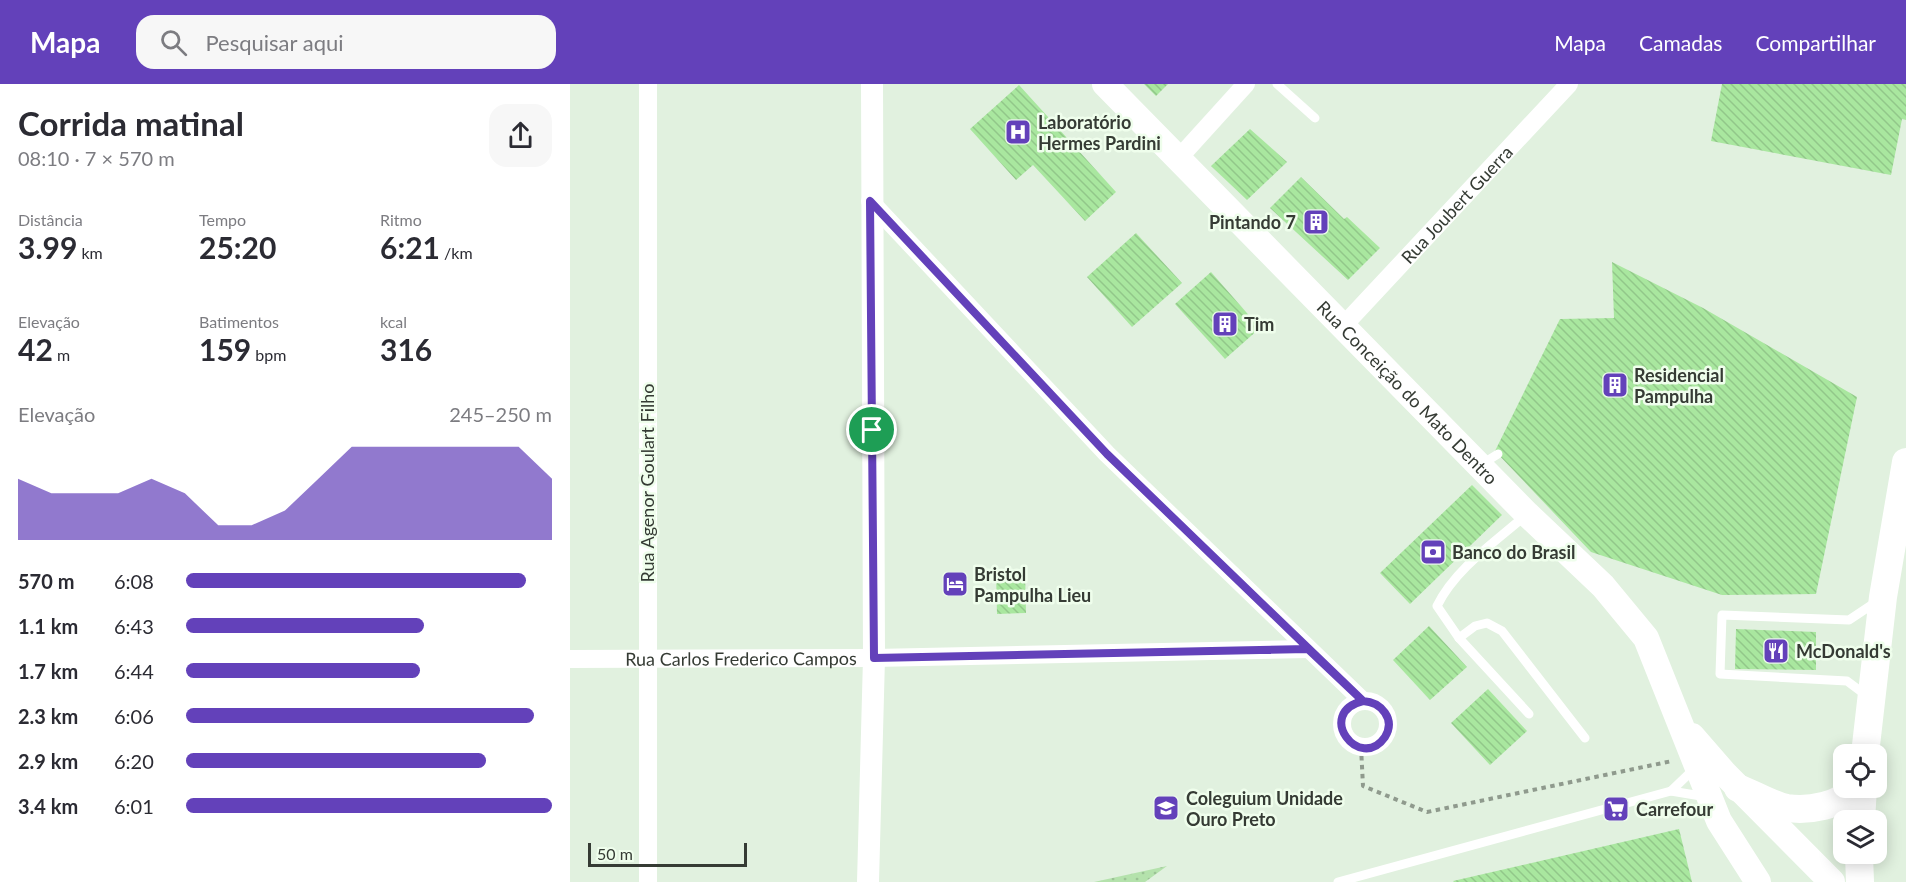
<!DOCTYPE html>
<html lang="pt">
<meta charset="utf-8">
<style>
:root{--surface:#fff;--page:#f7f7f7;--text:#2b2b33;--muted:#7c7c81;--accent:#6341ba}
body{margin:0;font-family:Lato,sans-serif;background:var(--page);color:var(--text);height:100vh;display:flex;flex-direction:column;font-size:22px;white-space:nowrap}
*{box-sizing:border-box;margin:0}
p{font-size:20px;color:var(--muted)}
.icon{flex:none;width:33px;height:33px;fill:none;stroke:currentColor;stroke-width:2;stroke-linecap:round;stroke-linejoin:round}
.map{position:relative;flex:1;overflow:hidden}
.side{display:flex;flex-direction:column;background:var(--surface);width:570px}
.side>*{flex:none}
.fabs{position:absolute;left:1263px;top:660px;display:grid;gap:12px}
.fabs a{display:grid;place-items:center;width:54px;height:54px;border-radius:12px;background:var(--surface);box-shadow:0 3px 15px #0003;font-size:30px}
.scale{position:absolute;left:18px;bottom:15px;width:159px;box-sizing:border-box;padding-left:6px;border:3px solid #353b34;border-top:0;font-size:16px;line-height:21px;white-space:nowrap;color:#353b34;-webkit-text-stroke:4px #effeec;paint-order:stroke}
.pin{position:absolute;display:grid;place-items:center;width:51px;height:51px;color:#fff;margin:-26px;border:3px solid #fff;border-radius:50%;box-shadow:0 2px 6px #0007}
.round{display:grid;place-items:center;flex:none;width:63px;height:63px;border-radius:18px;background:var(--page)}
.overview{display:flex;align-items:center;justify-content:space-between;height:102px;padding:0 18px}
h1{font-size:33px;font-weight:700;line-height:45px}
.figures{display:grid;grid-template-columns:repeat(3,1fr);gap:9px;height:102px;padding:6px 18px}
.figures div{display:grid;align-content:center}
.figures b{font-size:30px;font-weight:700}
.figures small{font-size:16px;font-weight:400}
.figures p{font-size:16px}
.chart{height:168px;padding:12px 18px}
.chart p{display:flex;justify-content:space-between}
.chart svg{width:100%;height:108px;margin-top:6px;fill:var(--accent);opacity:.7}
ul{padding:0 18px;list-style:none;font-size:20px}
li{display:grid;grid-template-columns:96px 72px 1fr;align-items:center;height:45px}
li i{height:15px;border-radius:8px;background:var(--accent)}
header{display:flex;align-items:center;gap:36px;box-sizing:border-box;height:84px;padding:0 30px;background:var(--accent);color:#fff}
header strong{font-size:28px}
nav{display:flex;gap:33px;margin-inline-start:auto;font-size:21px}
.search{width:420px;height:54px;background:var(--page);display:flex;align-items:center;gap:15px;box-sizing:border-box;padding:0 21px;border-radius:18px;color:var(--muted);font-size:22px}
main{display:flex;flex:1;min-height:0}
.map>svg:first-child{display:block}
.green{fill:url(#green-dots)}
.building{fill:url(#building-back-hatch)}
.lines{fill:none;stroke-linecap:round;stroke-linejoin:round}
.path{stroke:#8f9a8d;stroke-width:4;stroke-dasharray:4.5 4.5;stroke-linecap:butt}
.service{stroke:#fff;stroke-width:9}
.minor{stroke:#fff;stroke-width:18}
.tertiary{stroke:#fff;stroke-width:22}
.secondary{stroke:#fff;stroke-width:26}
.primary{stroke:#fff;stroke-width:28}
.route-casing{stroke:#fff;stroke-width:12}
.route{stroke:#6341ba;stroke-width:8}
.labels{text-anchor:middle;dominant-baseline:central;stroke-width:5;stroke-linejoin:round;paint-order:stroke}
.poi-label{font-size:18px;font-weight:bold;fill:#353b34;stroke:#effeec;text-anchor:start}
.street-label{font-size:18px;fill:#353b34;stroke:#effeec}
</style>
<header>
<strong>Mapa</strong>
<div class="search"><svg class="icon" aria-label="search" viewBox="0 0 24 24"><circle cx="10" cy="10" r="6"/><path d="M15 15l6 6"/></svg>Pesquisar aqui</div>
<nav><a>Mapa</a><a>Camadas</a><a>Compartilhar</a></nav>
</header>
<main>
<section class="side">
<div class="overview"><div><h1>Corrida matinal</h1><p>08:10 · 7 × 570 m</p></div><a class="round"><svg class="icon" aria-label="share" viewBox="0 0 24 24"><path d="M12 15V3M7 8l5-5 5 5M5 13v7h14v-7"/></svg></a></div>
<div class="figures">
<div><p>Distância</p><b>3.99<small> km</small></b></div>
<div><p>Tempo</p><b>25:20</b></div>
<div><p>Ritmo</p><b>6:21<small> /km</small></b></div>
</div>
<div class="figures">
<div><p>Elevação</p><b>42<small> m</small></b></div>
<div><p>Batimentos</p><b>159<small> bpm</small></b></div>
<div><p>kcal</p><b>316</b></div>
</div>
<div class="chart"><p><span>Elevação</span>245–250 m</p>
<svg viewBox="0 0 160 44" preserveAspectRatio="none"><path d="M0 44V19L10 25L20 25L30 25L40 19L50 25L60 38L70 38L80 32L90 19L100 6L110 6L120 6L130 6L140 6L150 6L160 19V44z"/></svg>
</div>
<ul>
<li><b>570 m</b>6:08<i style="width:93%"></i></li>
<li><b>1.1 km</b>6:43<i style="width:65%"></i></li>
<li><b>1.7 km</b>6:44<i style="width:64%"></i></li>
<li><b>2.3 km</b>6:06<i style="width:95%"></i></li>
<li><b>2.9 km</b>6:20<i style="width:82%"></i></li>
<li><b>3.4 km</b>6:01<i style="width:100%"></i></li>
</ul>
</section>
<div class="map">
<svg width="1336" height="798" viewBox="0 0 1336 798">
<defs>
<pattern id="green-dots" width="8" height="8" patternUnits="userSpaceOnUse" patternTransform="scale(1.5)"><rect width="8" height="8" fill="#b4e2ac"/><path d="M2 2h.1M6 6h.1" fill="none" stroke="#9bc395" stroke-width="1.8" stroke-linecap="round"/></pattern>
<pattern id="building-back-hatch" width="6" height="6" patternUnits="userSpaceOnUse" patternTransform="scale(1.5)"><rect width="6" height="6" fill="#a9e79f"/><path d="M-1 5l2 2M0 0l6 6M5-1l2 2" fill="none" stroke="#92c78a"/></pattern>
</defs>
<rect width="100%" height="100%" fill="#e1f1df"/>
<polygon class="green" points="597,782 575,798 524,798"/>
<g class="building">
<polygon points="574,0 598,0 586,12"/>
<polygon points="1152,0 1336,0 1336,36 1332,35 1321,91 1141,57"/>
<polygon points="449,1 546,108 515,137 463,81 446,96 400,45"/>
<polygon points="680,45 717,78 677,116 641,82"/>
<polygon points="731,93 774,135 777,133 810,164 778,196 700,124"/>
<polygon points="566,149 612,199 562,243 517,193"/>
<polygon points="1042,178 1133,224 1287,313 1246,510 1152,511 1021,468 925,367 990,235 1044,234"/>
<polygon points="641,188 690,244 655,275 605,220"/>
<polygon points="902,401 932,431 840,520 810,489"/>
<polygon points="455,487 456,529 427,530 426,488"/>
<polygon points="859,542 897,583 860,616 823,576"/>
<polygon points="1166,545 1246,548 1246,586 1165,585"/>
<polygon points="918,605 957,647 920,681 881,639"/>
<polygon points="1109,745 1122,798 884,798 883,797"/>
</g>
<g class="lines">
<polyline class="path" points="791,663 793,702 857,728 1102,677"/>
<g class="service">
<polyline points="707,0 745,34"/>
<polyline points="912,380 928,370"/>
<path d="M956,431C925,458 885,485 867,522L889,554L959,630"/>
<polyline points="889,554 905,542 917,539 932,547 1015,654"/>
<polyline points="1297,612 1277,597 1150,590 1152,531 1279,536 1306,518"/>
<polyline points="1101,707 1125,684"/>
<polyline points="768,798 1101,707 1137,713"/>
</g>
<g class="minor">
<polyline points="608,75 676,0"/>
<polyline points="300,117 537,370 793,617"/>
<path id="s1" d="M774,241L999,0"/>
<path id="s2" d="M0,575L304,574L738,565"/>
<circle cx="795" cy="640" r="23"/>
<polyline points="78,798 78,0"/>
</g>
<polyline class="tertiary" points="298,798 304,574 302,0"/>
<g class="secondary">
<path id="s3" d="M535,0L957,430L1033,502L1076,554L1149,737L1188,798"/>
<polyline points="1122,652 1155,690 1262,798"/>
</g>
<g class="primary">
<polyline points="1295,670 1313,513 1336,378"/>
<path d="M1168,704C1184,710 1201,721 1217,724C1238,727 1272,722 1283,704"/>
<polyline points="1291,736 1293,704"/>
<polyline points="1289,770 1290,798"/>
</g>
</g>
<g class="lines">
<g class="route-casing">
<path id="route" d="M302,346L304,574L738,565L793,617C744,629 790,689 815,653C826,635 811,618 793,617L537,370L300,117L302,346"/>
</g>
<use href="#route" class="route"/>
</g>
<defs>
<g id="hospital-square" transform="scale(1.35)"><rect x="-9" y="-9" width="18" height="18" rx="4" fill="#6341ba" stroke="#effeec"/><path d="M-5-5h3v3.5h4V-5h3V5h-3V1.5h-4V5h-3Z" fill="#fff"/></g>
<g id="building-square" transform="scale(1.35)"><rect x="-9" y="-9" width="18" height="18" rx="4" fill="#6341ba" stroke="#effeec"/><path d="M-4-6H4V6H1V3H-1V6H-4ZM-2.5-4.3h1.7v1.8h-1.7ZM.8-4.3h1.7v1.8H.8ZM-2.5-1h1.7V.8h-1.7ZM.8-1h1.7V.8H.8Z" fill="#fff"/></g>
<g id="bank-square" transform="scale(1.35)"><rect x="-9" y="-9" width="18" height="18" rx="4" fill="#6341ba" stroke="#effeec"/><path d="M-6-4H6V4H-6ZM0-2.3a2.3 2.3 0 1 0 0 4.6a2.3 2.3 0 1 0 0-4.6Z" fill="#fff"/></g>
<g id="hotel-square" transform="scale(1.35)"><rect x="-9" y="-9" width="18" height="18" rx="4" fill="#6341ba" stroke="#effeec"/><path d="M-6-4.5h1.5V1H6V5H4.5V3h-9V5H-6ZM-4 0a1.8 1.8 0 1 1 3.6 0ZM.5 0V-2.5h3Q6-2.5 6 0Z" fill="#fff"/></g>
<g id="restaurant-square" transform="scale(1.35)"><rect x="-9" y="-9" width="18" height="18" rx="4" fill="#6341ba" stroke="#effeec"/><path d="M-5-6h1v4h1v-4h1v4h1v-4h1v5L-1.5 .5V6h-2V.5L-5-1ZM5-6V6H3V1.5H1.5Q1.5-4 5-6Z" fill="#fff"/></g>
<g id="school-square" transform="scale(1.35)"><rect x="-9" y="-9" width="18" height="18" rx="4" fill="#6341ba" stroke="#effeec"/><path d="M0-5L7-2L0 1L-7-2ZM-4 1L0 2.5L4 1V4Q0 6-4 4Z" fill="#fff"/></g>
<g id="supermarket-square" transform="scale(1.35)"><rect x="-9" y="-9" width="18" height="18" rx="4" fill="#6341ba" stroke="#effeec"/><path d="M-6-5.5h2.5l.6 2H6L4.5 2H-2.5L-4.4-4H-6ZM-1.5 3.2a1.3 1.3 0 1 0 .1 0ZM3 3.2a1.3 1.3 0 1 0 .1 0Z" fill="#fff"/></g>
</defs>
<g fill-rule="evenodd">
<use href="#hospital-square" x="448" y="48"/>
<use href="#building-square" x="746" y="138"/>
<use href="#building-square" x="655" y="240"/>
<use href="#building-square" x="1045" y="301"/>
<use href="#bank-square" x="863" y="468"/>
<use href="#hotel-square" x="385" y="500"/>
<use href="#restaurant-square" x="1206" y="567"/>
<use href="#school-square" x="596" y="724"/>
<use href="#supermarket-square" x="1046" y="725"/>
</g>
<g class="labels">
<g class="poi-label">
<text x="468" y="38">Laboratório<tspan x="468" dy="21">Hermes Pardini</tspan></text>
<text x="726" y="138" text-anchor="end">Pintando 7</text>
<text x="674" y="240">Tim</text>
<text x="1064" y="291">Residencial<tspan x="1064" dy="21">Pampulha</tspan></text>
<text x="882" y="468">Banco do Brasil</text>
<text x="404" y="490">Bristol<tspan x="404" dy="21">Pampulha Lieu</tspan></text>
<text x="1226" y="567">McDonald's</text>
<text x="616" y="714">Coleguium Unidade<tspan x="616" dy="21">Ouro Preto</tspan></text>
<text x="1066" y="725">Carrefour</text>
</g>
<g class="street-label">
<text stroke="none"><textPath href="#s1" startOffset="165">Rua Joubert Guerra</textPath></text>
<text stroke="none"><textPath href="#s3" startOffset="432">Rua Conceição do Mato Dentro</textPath></text>
<text transform="translate(77 399) rotate(-90)">Rua Agenor Goulart Filho</text>
<text stroke="none"><textPath href="#s2" startOffset="171">Rua Carlos Frederico Campos</textPath></text>
</g>
</g>
</svg>
<div class="fabs">
<a><svg class="icon" aria-label="locate" viewBox="0 0 24 24"><circle cx="12" cy="12" r="6"/><path d="M12 2v4M12 18v4M2 12h4M18 12h4"/></svg></a>
<a><svg class="icon" aria-label="layers" viewBox="0 0 24 24"><path d="M12 4l9 5-9 5-9-5zM3 14l9 5 9-5"/></svg></a>
</div>
<div class="scale">50 m</div>
<div class="pin" style="left:302px;top:346px;background:#1e9e55"><svg class="icon" aria-label="arrive" viewBox="0 0 24 24"><path d="M6 21V4h12l-3 4 3 4H6"/></svg></div>
</div>
</main>
